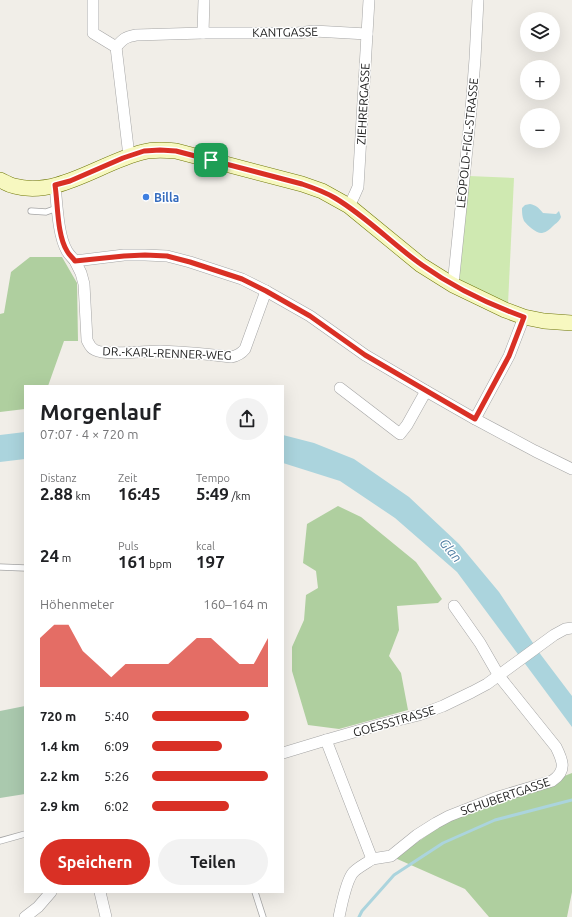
<!DOCTYPE html>
<html lang="de">
<meta charset="utf-8">
<style>
:root{--surface:#fff;--page:#f2f2f2;--text:#202124;--muted:#757577;--accent:#d93025}
body{margin:0;font-family:Ubuntu,sans-serif;background:var(--page);color:var(--text);height:100vh;display:flex;flex-direction:column;font-size:15px;white-space:nowrap}
*{box-sizing:border-box;margin:0}
p{font-size:13px;color:var(--muted)}
.icon{flex:none;width:22px;height:22px;fill:none;stroke:currentColor;stroke-width:2;stroke-linecap:round;stroke-linejoin:round}
.map{position:relative;flex:1;overflow:hidden}
.side{position:absolute;left:24px;top:385px;width:260px;height:508px;display:flex;flex-direction:column;background:var(--surface);border-radius:0px;box-shadow:0 4px 16px #0002}
.side>*{flex:none}
.controls{position:absolute;left:520px;top:12px;display:grid;gap:8px}
.controls a{display:grid;place-items:center;width:40px;height:40px;border-radius:50%;background:var(--surface);box-shadow:0 4px 16px #0002;font-size:20px}
.pin{position:absolute;display:grid;place-items:center;width:34px;height:34px;color:#fff;margin:-17px;border-radius:8px;box-shadow:0 2px 6px #0006}
.round{display:grid;place-items:center;flex:none;width:42px;height:42px;border-radius:21px;background:var(--page)}
.head{display:flex;align-items:center;justify-content:space-between;height:68px;padding:0 16px}
h1{font-size:22px;font-weight:700;line-height:30px}
.figures{display:grid;grid-template-columns:repeat(3,1fr);gap:6px;height:68px;padding:4px 16px}
.figures div{display:grid;align-content:center}
.figures b{font-size:17px;font-weight:700}
.figures small{font-size:11px;font-weight:400}
.figures p{font-size:11px}
.chart{height:112px;padding:8px 16px}
.chart p{display:flex;justify-content:space-between}
.chart svg{width:100%;height:72px;margin-top:4px;fill:var(--accent);opacity:.7}
.button{display:flex;gap:8px;margin-top:auto;padding:8px 16px}
.button a{flex:1;height:46px;border-radius:24px;background:var(--accent);color:#fff;font-size:16px;font-weight:700;line-height:46px;text-align:center}
.button a+a{background:var(--page);color:var(--text)}
ul{padding:0 16px;list-style:none;font-size:13px}
li{display:grid;grid-template-columns:64px 48px 1fr;align-items:center;height:30px}
li i{height:10px;border-radius:5px;background:var(--accent)}
.map>svg:first-child{display:block}
.grass{fill:#cfe9b1}
.forest{fill:#afcf9f}
.cemetery{fill:#aac9ae}
.water{fill:#abd4dd}
.lines{fill:none;stroke-linecap:round;stroke-linejoin:round}
.stream{stroke:#abd4dd;stroke-width:3}
.lane-casing{stroke:#a5a5a5;stroke-width:7}
.street-casing{stroke:#a5a5a5;stroke-width:12}
.secondary-casing{stroke:#707809;stroke-width:16}
.lane{stroke:#fff;stroke-width:5.5}
.street{stroke:#fff;stroke-width:11}
.secondary{stroke:#f7f8c0;stroke-width:15}
.route-casing{stroke:#fff;stroke-width:8}
.route{stroke:#d93025;stroke-width:5}
.shop-dot{fill:#3f7fe0;stroke:#fff;stroke-width:1.5}
.labels{text-anchor:middle;dominant-baseline:central;stroke-width:3;stroke-linejoin:round;paint-order:stroke}
.street-label{font-size:12px;fill:#212121;stroke:#fff}
.shop-label{font-size:12px;font-weight:bold;fill:#366cbe;stroke:#fff;text-anchor:start}
.water-label{font-size:13px;font-style:italic;fill:#49789f;stroke:#fff}
</style>
<div class="map">
<svg width="572" height="917" viewBox="0 0 572 917">
<rect width="100%" height="100%" fill="#f1eee8"/>
<polygon class="grass" points="469,176 514,178 508,304 458,280"/>
<g class="forest">
<polygon points="30,257 62,257 77,283 78,341 64,341 48,386 25,386 25,409 0,412 0,314 4,313 11,272"/>
<polygon points="338,506 361,517 416,562 442,599 438,603 397,606 399,630 389,656 401,673 408,710 339,729 308,725 292,671 292,647 304,620 306,595 318,588 316,571 303,563 307,524"/>
<polygon points="572,773 572,892 567,917 489,917 465,889 395,858 446,822"/>
</g>
<polygon class="cemetery" points="25,706 25,794 0,798 0,711"/>
<g class="water">
<path d="M530,204C536,205 539,208 543,213L556,214L559,211L561,217C559,222 556,223 553,226C550,229 547,232 542,233C537,234 527,225 524,221C522,217 522,212 522,208L525,205Z"/>
<polygon points="25,432 25,459 0,462 0,435"/>
<polygon points="283,435 314,443 354,459 409,497 459,544 499,592 541,655 572,696 572,727 457,572 395,518 340,481 283,463"/>
</g>
<g class="lines">
<polyline class="stream" points="359,917 362,911 394,875 443,843 495,820 572,800"/>
<g class="lane-casing">
<g id="lane">
<polyline points="31,211 46,212 57,208"/>
<polyline points="0,567 25,568"/>
<polyline points="0,841 25,834"/>
<polyline points="255,892 263,917"/>
</g>
</g>
<g class="street-casing">
<g id="street">
<polyline points="93,0 93,33 116,47 129,156"/>
<polyline points="203,33 297,33 314,31 367,34"/>
<path d="M116,47C123,39 125,37 136,35L203,33L204,0"/>
<path d="M55,185C57,204 58,236 67,251C69,255 73,258 75,261L124,255H145L167,256L190,262L242,279L266,291L310,316L365,355L426,391L475,419L535,451L572,469"/>
<polyline points="349,206 354,196 358,187 369,0"/>
<path d="M75,261L81,273L84,284L87,340C89,344 90,348 95,350C106,356 145,351 160,351C184,352 208,354 231,357C237,356 241,354 245,349L266,291"/>
<polyline points="453,285 471,110 475,59 478,0"/>
<polyline points="340,388 400,434 407,425 426,391"/>
<polyline points="475,419 509,356 524,317"/>
<path d="M326,740L372,859L391,856L417,835L436,823L449,816L495,798L552,781C567,771 563,761 556,747L499,676L480,643L454,606"/>
<polyline points="283,753 326,740 382,724 419,715 443,706 472,692 487,684 554,635 565,629 572,628"/>
<polyline points="100,892 106,917"/>
<polyline points="25,917 38,907 51,892"/>
<path d="M339,917C341,907 346,883 352,874C356,868 366,864 372,859"/>
</g>
</g>
<g class="secondary-casing">
<path id="secondary" d="M0,180C5,182 9,185 14,186C58,198 101,162 143,152C154,149 165,150 176,151L302,184L322,191L349,206L421,265L453,285L505,310L524,317L544,321L572,323"/>
</g>
<use href="#lane" class="lane"/>
<use href="#street" class="street"/>
<use href="#secondary" class="secondary"/>
</g>
<g class="lines">
<g class="route-casing">
<path id="route" d="M160,150L176,151L302,184C314,188 325,192 335,198C367,217 392,244 422,265C453,287 488,304 524,317L509,356L475,419L365,355L310,316L266,291L242,279L190,262L167,256L145,255L124,256L75,261C73,258 69,255 67,251C57,235 58,205 55,185L70,181L123,158L144,151Z"/>
</g>
<use href="#route" class="route"/>
</g>
<circle class="shop-dot" cx="146" cy="197" r="4"/>
<g class="labels">
<g class="street-label">
<text transform="translate(285 32) rotate(-1)">KANTGASSE</text>
<text transform="translate(363 104) rotate(-87)">ZIEHRERGASSE</text>
<text transform="translate(467 143) rotate(-84)">LEOPOLD-FIGL-STRASSE</text>
<text transform="translate(167 353) rotate(2)">DR.-KARL-RENNER-WEG</text>
<text transform="translate(394 721) rotate(-16)">GOESSSTRASSE</text>
<text transform="translate(505 796) rotate(-19)">SCHUBERTGASSE</text>
</g>
<g class="shop-label">
<text x="154" y="197">Billa</text>
</g>
<g class="water-label">
<text transform="translate(451 550) rotate(50)">Glan</text>
</g>
</g>
</svg>
<div class="controls">
<a><svg class="icon" aria-label="layers" viewBox="0 0 24 24"><path d="M12 4l9 5-9 5-9-5zM3 14l9 5 9-5"/></svg></a>
<a>+</a>
<a>−</a>
</div>
<div class="pin" style="left:211px;top:160px;background:#1e9e55"><svg class="icon" aria-label="arrive" viewBox="0 0 24 24"><path d="M6 21V4h12l-3 4 3 4H6"/></svg></div>
<section class="side">
<div class="head"><div><h1>Morgenlauf</h1><p>07:07 · 4 × 720 m</p></div><a class="round"><svg class="icon" aria-label="share" viewBox="0 0 24 24"><path d="M12 15V3M7 8l5-5 5 5M5 13v7h14v-7"/></svg></a></div>
<div class="figures">
<div><p>Distanz</p><b>2.88<small> km</small></b></div>
<div><p>Zeit</p><b>16:45</b></div>
<div><p>Tempo</p><b>5:49<small> /km</small></b></div>
</div>
<div class="figures">
<div><b>24<small> m</small></b></div>
<div><p>Puls</p><b>161<small> bpm</small></b></div>
<div><p>kcal</p><b>197</b></div>
</div>
<div class="chart"><p><span>Höhenmeter</span>160–164 m</p>
<svg viewBox="0 0 160 44" preserveAspectRatio="none"><path d="M0 44V14L10 6L20 6L30 22L40 30L50 38L60 30L70 30L80 30L90 30L100 22L110 14L120 14L130 22L140 30L150 30L160 14V44z"/></svg>
</div>
<ul>
<li><b>720 m</b>5:40<i style="width:84%"></i></li>
<li><b>1.4 km</b>6:09<i style="width:60%"></i></li>
<li><b>2.2 km</b>5:26<i style="width:100%"></i></li>
<li><b>2.9 km</b>6:02<i style="width:66%"></i></li>
</ul>
<div class="button"><a>Speichern</a><a>Teilen</a></div>
</section>
</div>
